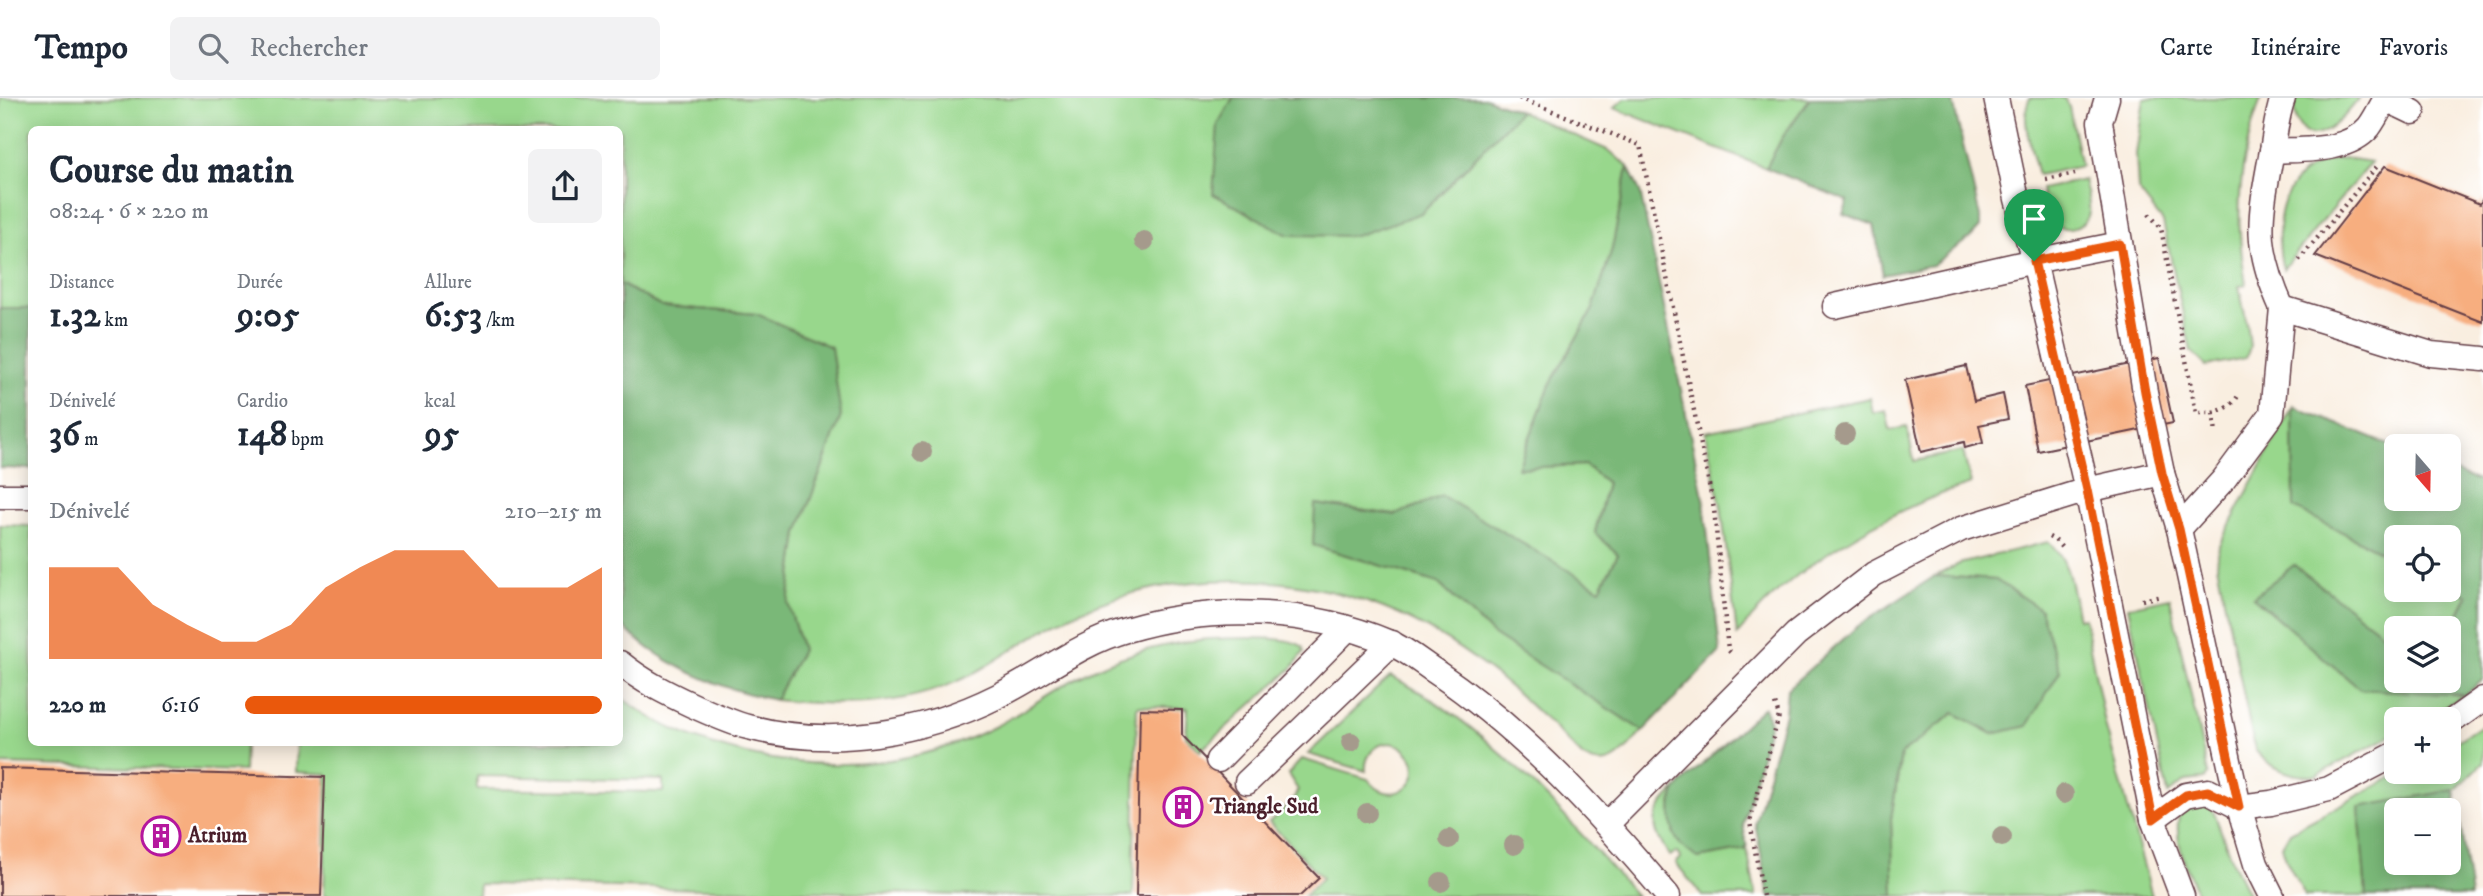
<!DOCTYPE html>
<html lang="fr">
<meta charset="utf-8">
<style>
:root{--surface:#fff;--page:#f2f2f3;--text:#1f2937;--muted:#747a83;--line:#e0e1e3;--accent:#ea580c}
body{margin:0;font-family:"IM FELL DW Pica",serif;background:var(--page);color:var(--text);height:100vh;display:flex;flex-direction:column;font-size:26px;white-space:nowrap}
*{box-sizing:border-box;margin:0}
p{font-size:23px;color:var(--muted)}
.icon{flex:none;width:38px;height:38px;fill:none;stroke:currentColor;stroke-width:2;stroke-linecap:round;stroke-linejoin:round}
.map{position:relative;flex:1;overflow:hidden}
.sheet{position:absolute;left:28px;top:28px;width:595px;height:620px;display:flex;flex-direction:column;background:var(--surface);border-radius:10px;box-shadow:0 4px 18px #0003}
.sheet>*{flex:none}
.needle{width:46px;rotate:160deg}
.fabs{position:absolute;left:2384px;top:336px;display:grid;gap:14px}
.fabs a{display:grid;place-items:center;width:77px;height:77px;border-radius:10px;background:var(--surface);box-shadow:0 4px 18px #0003;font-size:35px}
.pin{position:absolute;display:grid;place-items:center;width:60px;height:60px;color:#fff;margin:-72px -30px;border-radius:50% 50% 50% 0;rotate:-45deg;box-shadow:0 0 7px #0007}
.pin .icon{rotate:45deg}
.round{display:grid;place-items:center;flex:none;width:74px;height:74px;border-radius:10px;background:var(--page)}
.headline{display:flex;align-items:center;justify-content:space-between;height:119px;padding:0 21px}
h1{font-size:38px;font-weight:700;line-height:52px}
.stats{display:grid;grid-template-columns:repeat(3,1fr);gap:10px;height:119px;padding:7px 21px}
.stats div{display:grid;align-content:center}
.stats b{font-size:35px;font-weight:700}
.stats small{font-size:19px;font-weight:400}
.stats p{font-size:19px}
.chart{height:196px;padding:14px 21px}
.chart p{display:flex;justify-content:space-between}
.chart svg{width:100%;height:126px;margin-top:7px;fill:var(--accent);opacity:.7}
ul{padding:0 21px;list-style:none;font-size:23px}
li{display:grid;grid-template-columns:112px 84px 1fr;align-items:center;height:52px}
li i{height:18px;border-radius:9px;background:var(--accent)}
header{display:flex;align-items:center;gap:42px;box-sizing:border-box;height:98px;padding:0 35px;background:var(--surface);border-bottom:2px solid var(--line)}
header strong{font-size:33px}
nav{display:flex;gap:38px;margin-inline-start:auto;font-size:24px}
.search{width:490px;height:63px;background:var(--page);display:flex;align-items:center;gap:18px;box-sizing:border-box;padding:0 24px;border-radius:10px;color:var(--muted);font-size:26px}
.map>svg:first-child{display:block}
.green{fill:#98d78c;stroke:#717b5c;stroke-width:2;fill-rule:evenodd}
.forest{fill:#7ab878;stroke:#626c52;stroke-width:2;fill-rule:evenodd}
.building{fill:#f7ae7f}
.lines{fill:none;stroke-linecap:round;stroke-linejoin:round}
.lane-casing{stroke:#643e46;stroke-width:27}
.path{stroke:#643e46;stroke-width:4.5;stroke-dasharray:2 5;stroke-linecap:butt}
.lane{stroke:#fff;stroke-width:24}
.tree{fill:#a59a8c}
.route-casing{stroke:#fff;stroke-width:14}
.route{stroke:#ea580c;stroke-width:9}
.labels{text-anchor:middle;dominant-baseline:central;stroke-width:5;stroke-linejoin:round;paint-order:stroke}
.poi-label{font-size:21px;font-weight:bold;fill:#4a1f2b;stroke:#fff;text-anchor:start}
</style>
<header>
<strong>Tempo</strong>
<div class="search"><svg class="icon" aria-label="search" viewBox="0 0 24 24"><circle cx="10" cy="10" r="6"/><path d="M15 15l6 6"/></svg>Rechercher</div>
<nav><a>Carte</a><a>Itinéraire</a><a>Favoris</a></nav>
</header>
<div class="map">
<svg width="2483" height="798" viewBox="0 0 2483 798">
<rect width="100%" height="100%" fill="#fff"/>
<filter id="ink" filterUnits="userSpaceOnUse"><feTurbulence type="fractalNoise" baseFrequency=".0143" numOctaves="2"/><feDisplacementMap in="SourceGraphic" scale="14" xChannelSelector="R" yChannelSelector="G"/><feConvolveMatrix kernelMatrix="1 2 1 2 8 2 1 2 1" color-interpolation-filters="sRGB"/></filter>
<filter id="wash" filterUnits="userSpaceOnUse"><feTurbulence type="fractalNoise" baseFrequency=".00686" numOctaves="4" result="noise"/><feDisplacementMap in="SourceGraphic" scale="28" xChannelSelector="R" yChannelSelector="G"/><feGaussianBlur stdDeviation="1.57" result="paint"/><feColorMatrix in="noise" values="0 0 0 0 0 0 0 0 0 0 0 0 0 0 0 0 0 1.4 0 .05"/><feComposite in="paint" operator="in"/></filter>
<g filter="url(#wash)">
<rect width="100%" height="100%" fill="#f9eee0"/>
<g class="green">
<path d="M0,0H1233L1218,26L1422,115L1520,13L1610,53L1628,69L1612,151L1593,211L1550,287L1518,370L1585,367L1607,385L1595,434L1618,456L1600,492L1442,398L1395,417L1316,406L1313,447L1438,485L1492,536L1643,633C1625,652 1611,676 1583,659C1530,604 1470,548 1400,517C1298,472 1178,470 1076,515C1040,531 1010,555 976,574C911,610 847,609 775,602L802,552L788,505L798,435L841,318L757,216L662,208L620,186V32H32L31,210H0Z"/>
<polygon points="1625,0 1810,0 1782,40 1766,70 1614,10"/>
<path d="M2030,0H2064L2069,9L2081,68L2038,77C2033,56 2019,18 2030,0Z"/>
<path d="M2144,0H2261C2238,64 2234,119 2246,186L2239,188L2248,232L2250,249L2246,260L2206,268L2191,253L2163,124L2138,92L2136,56Z"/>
<path d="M2296,0H2359C2350,14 2314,56 2299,27C2294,19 2294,9 2296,0Z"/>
<path d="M2345,60L2371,64L2283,171C2280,162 2280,153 2279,144C2277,98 2297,64 2345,60Z"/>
<path d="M2084,82C2086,92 2091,105 2089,115C2085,132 2060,137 2050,123C2044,114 2043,101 2041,91Z"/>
<path d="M1870,300L1873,315L1886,312L1890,332L1907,329L1914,363L1963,353L1971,386C1888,411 1791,468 1737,537L1721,408L1705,334Z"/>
<path d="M2293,308L2294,410L2396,461V492H2448V487L2468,497L2448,538V530H2396V546L2294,467L2253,499L2360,591L2464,597L2423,621H2396V635L2317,677C2294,681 2270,670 2255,652L2217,467L2219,447Z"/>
<polygon points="0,427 31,428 32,644 245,644 244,673 0,666"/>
<path d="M2048,444C2071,461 2072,495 2078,521L2084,520L2106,630L2152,798H1894L1891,721L1901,656L1954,615L1993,636L1996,482L1935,478L1959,466Z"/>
<polygon points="2170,500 2208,676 2204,681 2186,683 2168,696 2128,509"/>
<path d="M1208,541C1230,541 1287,536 1303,549L1304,554L1291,571L1200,653L1186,638L1188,610L1137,608L1133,798H1014L479,786L478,798H324L327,676L296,674L297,644H620V599C637,611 655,623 675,632C775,676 895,680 994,629C1029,611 1060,586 1096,570C1132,553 1169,545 1208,541ZM477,678L663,682V694L477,691Z"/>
<path d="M1390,578C1483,622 1569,721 1636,798H1304L1322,780L1269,724L1291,705L1298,692L1288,676L1302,661L1368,681C1376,693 1392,700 1405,690C1433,669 1395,628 1372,653C1367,659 1365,665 1366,673L1308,656Z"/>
<polygon points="2483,626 2483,665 2455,692 2359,709 2366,798 2305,798 2286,762 2282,748 2290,734 2402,674 2448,674 2448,649"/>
<path d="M1676,691L1671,705L1673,734L1699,760L1747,751L1756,798H1702L1676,765L1681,760L1676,754L1670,758C1648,727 1651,717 1676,691Z"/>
<path d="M2201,704L2210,709L2215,717L2233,766L2249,798H2198C2189,774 2168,733 2183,709Z"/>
</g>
<g class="forest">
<polygon points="1233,0 1485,0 1520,13 1422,115 1355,138 1288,137 1213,96 1218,26"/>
<polygon points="1810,0 1952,0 1980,119 1980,129 1971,139 1932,167 1883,177 1874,127 1843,116 1848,103 1766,70 1782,40"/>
<polygon points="1628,69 1640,93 1704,403 1720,554 1643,633 1492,536 1438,485 1313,447 1315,406 1395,417 1442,398 1600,491 1618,456 1595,435 1607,385 1585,367 1518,370 1550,287 1593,211 1612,151"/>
<path d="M620,186L662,208L757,216L831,249L841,318L798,435L788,505L802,552L775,602C717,590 662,568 620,526Z"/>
<polygon points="0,210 31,210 31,371 0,370"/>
<polygon points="2293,308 2396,350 2396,401 2448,401 2448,371 2483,385 2483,581 2464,597 2360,591 2253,499 2294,467 2396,546 2396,583 2448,583 2448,538 2468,498 2448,487 2448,439 2396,439 2396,461 2294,410"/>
<polygon points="1935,478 1996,482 2040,511 2060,573 2027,628 1993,636 1954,615 1901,656 1891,721 1894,798 1769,798 1755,725 1785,615 1787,591 1858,528"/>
<path d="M1764,609L1770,624L1743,726L1747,751L1698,760C1693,756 1684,752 1680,746C1668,732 1670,707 1676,691Z"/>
<path d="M2455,692L2471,798H2366L2359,709ZM2396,712H2448V765H2396Z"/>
</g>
<g id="blocks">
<g class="building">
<polygon points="2385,68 2480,106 2483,100 2483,224 2315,158"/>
<polygon points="2159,260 2173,325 2038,353 2025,288"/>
<polygon points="1966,268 1974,303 2003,296 2008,321 1979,327 1983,345 1965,350 1964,344 1921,354 1905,282"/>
<polygon points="1140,611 1182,612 1182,637 1319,780 1300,798 1136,798"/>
<polygon points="0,670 325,679 321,798 0,798"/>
</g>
</g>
</g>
<g filter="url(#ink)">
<use href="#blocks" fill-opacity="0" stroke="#643e46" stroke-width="2"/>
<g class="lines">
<g class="lane-casing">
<g id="lane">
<polyline points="1996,0 2017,101 2034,163 2087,392 2153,721 2182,798"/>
<polyline points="2107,0 2100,24 2145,294 2162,375 2179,431 2239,709 2256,766 2272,798"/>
<path d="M2283,0C2276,19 2275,38 2271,58C2259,122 2254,148 2282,210L2431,256L2483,261"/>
<polyline points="2386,1 2413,14"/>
<path d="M2272,53C2302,51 2347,55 2369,29C2375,21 2381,9 2386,0"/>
<polyline points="1835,208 2034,163 2120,146"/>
<polyline points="0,398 32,398"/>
<polyline points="2179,431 2224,381 2272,316 2282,210"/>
<path d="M620,565C642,583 666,595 692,607C710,615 729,624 748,629C831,651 922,636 998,598C1041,577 1080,545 1126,532C1212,506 1308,510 1390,545C1407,552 1421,564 1436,574C1525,634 1599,716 1668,798"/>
<polyline points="2448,626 2483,601"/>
<polyline points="1218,662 1347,531"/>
<polyline points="1247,684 1392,545"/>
<polyline points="2153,721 2186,697 2208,693 2239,709 2271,705 2329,691 2396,656"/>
<polyline points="1607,726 1796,536 1874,476 1961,431 2087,392 2162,375"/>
</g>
</g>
<g class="path">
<polyline points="1519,0 1640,47 1714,411 1728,552 1733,557"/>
<polyline points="2046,82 2075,76"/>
<polyline points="2149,116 2161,130 2196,315 2213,315 2216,334"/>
<polyline points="2299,162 2378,67"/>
<path d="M2213,315C2225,311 2233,308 2239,296"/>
<polyline points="2049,439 2055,442 2063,451"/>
<polyline points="2142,502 2161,498"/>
<polyline points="1763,798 1750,724 1779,618 1774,602"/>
</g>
<use href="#lane" class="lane"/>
</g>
<g class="tree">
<circle cx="1144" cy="143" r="10"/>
<circle cx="1845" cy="336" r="10"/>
<circle cx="922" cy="354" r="10"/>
<circle cx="1351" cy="644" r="10"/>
<circle cx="2064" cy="696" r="10"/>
<circle cx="1367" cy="715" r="10"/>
<circle cx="2002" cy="739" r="10"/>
<circle cx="1449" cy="741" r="10"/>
<circle cx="1514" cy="747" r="10"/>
<circle cx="1441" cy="784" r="10"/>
</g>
</g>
<g class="lines" filter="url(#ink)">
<g class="route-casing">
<polygon id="route" points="2120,146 2145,294 2162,375 2179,431 2239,709 2208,693 2186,697 2153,721 2087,392 2034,163"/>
</g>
<use href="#route" class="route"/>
</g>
<defs>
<g id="building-ring" transform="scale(2.0125)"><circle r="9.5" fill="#fff" stroke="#b5179e" stroke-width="1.5"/><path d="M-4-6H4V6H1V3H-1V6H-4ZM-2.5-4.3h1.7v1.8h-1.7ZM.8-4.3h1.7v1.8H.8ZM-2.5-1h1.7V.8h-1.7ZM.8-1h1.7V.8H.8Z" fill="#b5179e"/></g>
</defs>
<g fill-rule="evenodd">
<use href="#building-ring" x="1183" y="709"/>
<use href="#building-ring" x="161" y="738"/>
</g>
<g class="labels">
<g class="poi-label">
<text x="1210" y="709">Triangle Sud</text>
<text x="188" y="738">Atrium</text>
</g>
</g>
</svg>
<div class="fabs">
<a><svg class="needle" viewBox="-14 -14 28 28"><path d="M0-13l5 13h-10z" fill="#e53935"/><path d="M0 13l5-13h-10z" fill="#747a83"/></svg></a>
<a><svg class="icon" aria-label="locate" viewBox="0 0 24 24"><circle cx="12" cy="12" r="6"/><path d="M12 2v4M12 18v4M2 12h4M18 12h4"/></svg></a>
<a><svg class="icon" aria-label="layers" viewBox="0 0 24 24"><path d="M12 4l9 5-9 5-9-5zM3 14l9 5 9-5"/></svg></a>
<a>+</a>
<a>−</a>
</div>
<div class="pin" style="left:2034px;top:163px;background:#1e9e55"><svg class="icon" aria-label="arrive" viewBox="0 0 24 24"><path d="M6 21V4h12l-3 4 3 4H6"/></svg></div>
<section class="sheet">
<div class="headline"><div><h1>Course du matin</h1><p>08:24 · 6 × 220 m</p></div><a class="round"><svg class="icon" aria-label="share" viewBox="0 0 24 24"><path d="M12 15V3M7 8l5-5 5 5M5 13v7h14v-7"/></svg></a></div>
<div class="stats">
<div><p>Distance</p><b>1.32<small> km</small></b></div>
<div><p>Durée</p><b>9:05</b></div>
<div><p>Allure</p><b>6:53<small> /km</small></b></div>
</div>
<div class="stats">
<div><p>Dénivelé</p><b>36<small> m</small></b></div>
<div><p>Cardio</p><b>148<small> bpm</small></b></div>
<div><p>kcal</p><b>95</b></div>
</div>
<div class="chart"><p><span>Dénivelé</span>210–215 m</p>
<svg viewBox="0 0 160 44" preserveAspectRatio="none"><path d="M0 44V12L10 12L20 12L30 25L40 32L50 38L60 38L70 32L80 19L90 12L100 6L110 6L120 6L130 19L140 19L150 19L160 12V44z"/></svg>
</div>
<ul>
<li><b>220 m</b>6:16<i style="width:100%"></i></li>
</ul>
</section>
</div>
